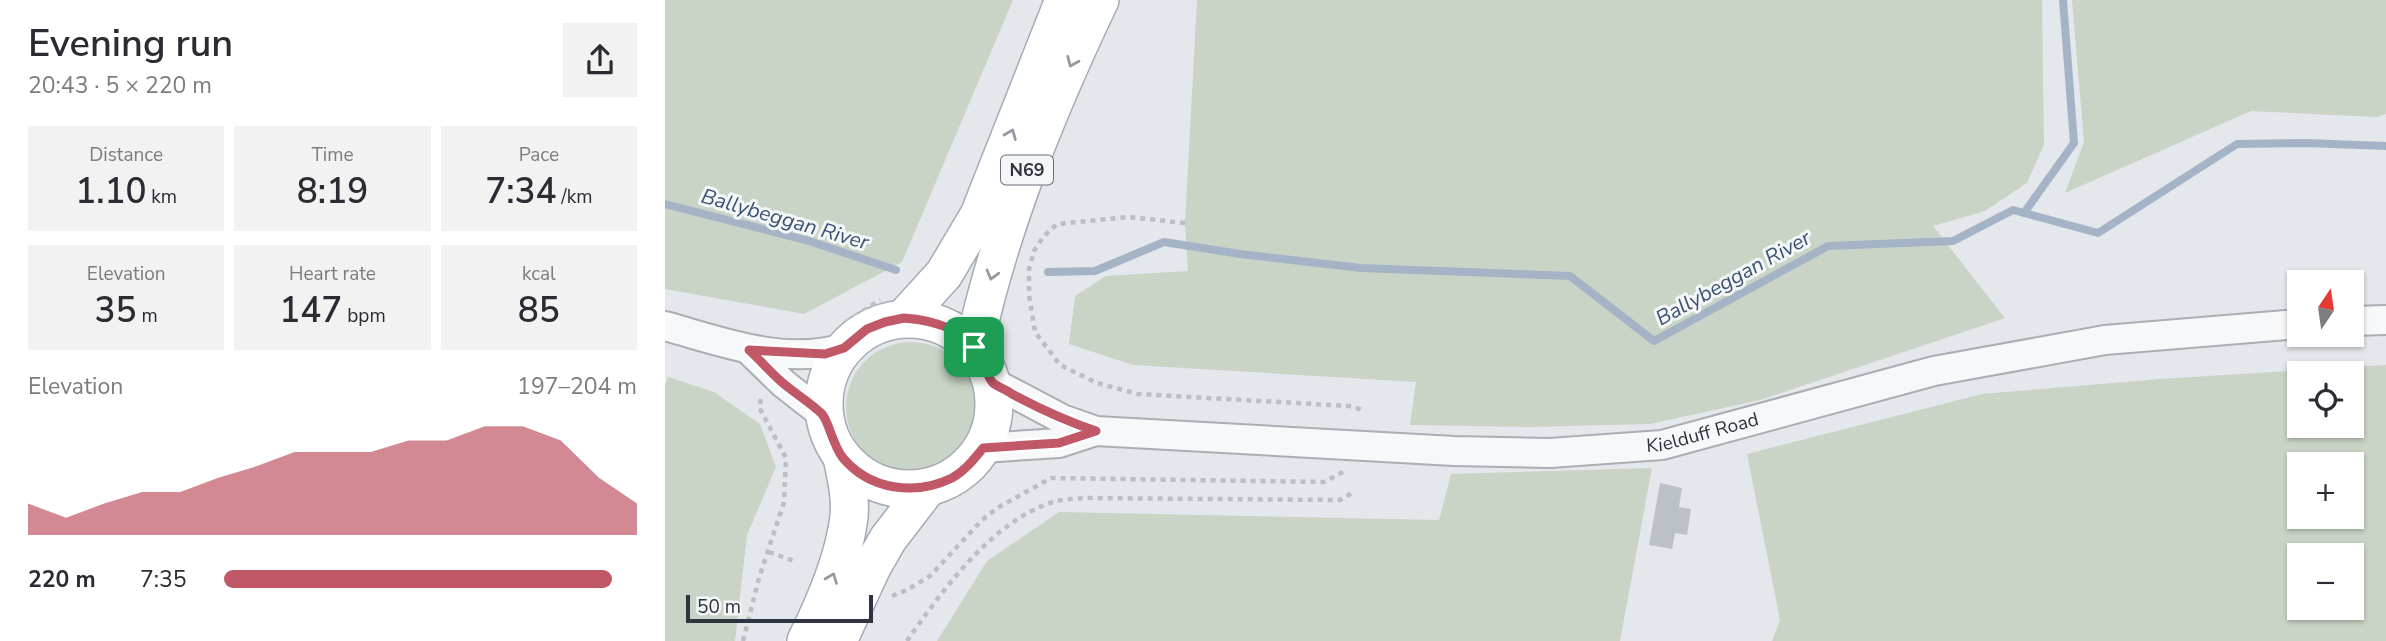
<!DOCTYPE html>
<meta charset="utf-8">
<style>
:root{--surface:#fff;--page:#f2f2f3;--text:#2b2b33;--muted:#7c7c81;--accent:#c15867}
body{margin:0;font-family:"Nunito Sans",sans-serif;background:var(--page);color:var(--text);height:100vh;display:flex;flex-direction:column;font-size:26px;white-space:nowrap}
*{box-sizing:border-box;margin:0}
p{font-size:23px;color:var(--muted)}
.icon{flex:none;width:38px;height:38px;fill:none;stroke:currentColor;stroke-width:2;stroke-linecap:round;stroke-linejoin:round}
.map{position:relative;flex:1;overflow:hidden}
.side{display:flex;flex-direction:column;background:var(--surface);width:665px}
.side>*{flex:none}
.needle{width:46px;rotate:13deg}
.tools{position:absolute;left:1622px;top:270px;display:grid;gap:14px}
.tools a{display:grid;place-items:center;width:77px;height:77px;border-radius:0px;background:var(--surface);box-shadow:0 2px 5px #0004;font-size:35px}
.scale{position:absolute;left:21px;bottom:18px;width:187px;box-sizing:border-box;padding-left:7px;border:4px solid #2e3541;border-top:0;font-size:19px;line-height:24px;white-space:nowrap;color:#2e3541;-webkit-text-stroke:5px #f4f6f8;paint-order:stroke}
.pin{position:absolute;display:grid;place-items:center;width:60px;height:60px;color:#fff;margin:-30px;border-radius:14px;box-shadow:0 4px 10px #0006}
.round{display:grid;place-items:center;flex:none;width:74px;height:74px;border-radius:0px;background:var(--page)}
.headline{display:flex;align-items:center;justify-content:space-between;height:119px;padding:0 28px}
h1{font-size:38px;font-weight:600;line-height:52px}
.metrics{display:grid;grid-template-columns:repeat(3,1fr);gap:10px;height:119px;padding:7px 28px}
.metrics div{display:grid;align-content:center;border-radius:0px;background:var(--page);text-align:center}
.metrics b{font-size:35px;font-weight:600}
.metrics small{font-size:19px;font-weight:400}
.metrics p{font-size:19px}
.chart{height:196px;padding:14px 28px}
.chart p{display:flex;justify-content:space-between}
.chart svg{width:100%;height:126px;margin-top:7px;fill:var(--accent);opacity:.7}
ul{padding:0 28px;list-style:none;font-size:23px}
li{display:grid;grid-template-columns:112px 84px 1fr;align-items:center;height:52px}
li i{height:18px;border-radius:9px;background:var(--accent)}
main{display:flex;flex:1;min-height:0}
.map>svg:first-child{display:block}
.green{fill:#cad4c6;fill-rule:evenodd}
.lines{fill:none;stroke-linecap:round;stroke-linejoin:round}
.stream{stroke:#a4b4c6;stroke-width:8}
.building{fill:#bcc0c7}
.minor-casing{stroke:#aaaeb5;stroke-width:32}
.major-casing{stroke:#a5abb5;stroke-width:40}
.path{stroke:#bbbec2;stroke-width:4.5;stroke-dasharray:5 5;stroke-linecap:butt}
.minor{stroke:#f7f8f9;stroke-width:28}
.major{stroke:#fff;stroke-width:37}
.oneway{stroke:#969aa0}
.route-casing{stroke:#fff;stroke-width:14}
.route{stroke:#c15867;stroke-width:9}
.labels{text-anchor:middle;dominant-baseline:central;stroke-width:6;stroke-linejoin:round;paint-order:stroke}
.shield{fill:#f4f6f8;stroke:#696f78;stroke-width:2}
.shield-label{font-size:18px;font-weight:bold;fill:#2e3541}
.street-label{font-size:19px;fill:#2e3541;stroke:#f4f6f8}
.water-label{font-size:21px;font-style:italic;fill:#3c5371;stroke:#f4f6f8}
</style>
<main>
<section class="side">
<div class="headline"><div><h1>Evening run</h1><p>20:43 · 5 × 220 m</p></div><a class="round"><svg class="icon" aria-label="share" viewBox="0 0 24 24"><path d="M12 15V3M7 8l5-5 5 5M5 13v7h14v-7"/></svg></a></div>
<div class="metrics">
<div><p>Distance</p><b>1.10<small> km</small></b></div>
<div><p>Time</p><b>8:19</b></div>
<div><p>Pace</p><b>7:34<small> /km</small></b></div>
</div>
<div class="metrics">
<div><p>Elevation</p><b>35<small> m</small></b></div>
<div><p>Heart rate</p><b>147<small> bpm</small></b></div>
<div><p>kcal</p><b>85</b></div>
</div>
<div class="chart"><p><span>Elevation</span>197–204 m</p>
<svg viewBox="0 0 160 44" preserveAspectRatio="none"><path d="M0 44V33L10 38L20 33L30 29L40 29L50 24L60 20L70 15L80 15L90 15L100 11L110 11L120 6L130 6L140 11L150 24L160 33V44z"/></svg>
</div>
<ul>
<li><b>220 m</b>7:35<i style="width:94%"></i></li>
</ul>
</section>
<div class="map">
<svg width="1721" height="641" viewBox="0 0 1721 641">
<rect width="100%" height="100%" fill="#e4e7eb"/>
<g class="green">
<polygon points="0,0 348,0 237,262 139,314 0,289"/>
<polygon points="532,0 1377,0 1379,145 1362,183 1320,211 1268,226 1340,318 1095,400 985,424 866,427 745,425 751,382 468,365 404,344 410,296 441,276 523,271 520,223"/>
<polygon points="1407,0 1721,0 1721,114 1711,117 1586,111 1400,193 1419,142"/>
<circle cx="246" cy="407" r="65"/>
<path d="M1721,365V641H1107L1115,620L1082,454L1317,394L1495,379ZM1634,373H1687V425H1634ZM1634,464H1687V516H1634ZM1634,555H1687V607H1634Z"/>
<polygon points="3,377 49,392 95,424 111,467 82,535 70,641 0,641 0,385"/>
<polygon points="987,468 955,641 272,641 322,561 394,512 774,520 786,474"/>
</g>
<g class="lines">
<g class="stream">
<polyline points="0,204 144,241 231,270"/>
<polyline points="1359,213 1409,143 1398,0"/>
<polyline points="383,272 430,271 499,242 575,254 696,268 905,276 989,341 1163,246 1288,241 1348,210 1433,233 1572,144 1640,143 1721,146"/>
</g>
</g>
<polygon class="building" points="995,483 1017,488 1014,507 1026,509 1022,535 1010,533 1007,549 984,545"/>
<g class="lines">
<g class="minor-casing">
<g id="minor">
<polyline points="1687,321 1721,320"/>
<path d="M0,326C58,342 119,366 179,348"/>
<polyline points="84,350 119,384 160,416"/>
<path id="s1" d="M327,382L397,419L431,431L789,451L885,453L997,445L1269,371L1440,340L1634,324"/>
<polyline points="318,448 394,443 431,431"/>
</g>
</g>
<g class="major-casing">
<g id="major">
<polyline points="239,318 279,274 314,215 399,0"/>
<circle cx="244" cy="404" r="85"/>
<path d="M309,347C335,227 382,111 435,0"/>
<path d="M141,641C160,603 179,559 184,517C186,496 181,477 177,457"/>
<polyline points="173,641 207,567 223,539 263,487"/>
</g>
</g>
<g class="path">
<polyline points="520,223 464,217 392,224 378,237 369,251 364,269 364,295 370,332 395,365 432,383 473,394 684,406 698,410"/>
<polyline points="181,322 215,300"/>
<polyline points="104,552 129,561"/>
<polyline points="227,596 242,590 265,576 317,520 334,507 386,478 659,482 678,472"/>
<polyline points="78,641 94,578 119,502 121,458 94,407 97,396"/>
<path d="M242,641C277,591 327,521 388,502C397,499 409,499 419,498L675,500L687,493"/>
</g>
<use href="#minor" class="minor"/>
<use href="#major" class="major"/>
</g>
<defs><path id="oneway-chevron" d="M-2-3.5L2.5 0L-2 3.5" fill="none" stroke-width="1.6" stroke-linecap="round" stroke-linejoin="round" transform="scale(1.75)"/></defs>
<g class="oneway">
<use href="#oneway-chevron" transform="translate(407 62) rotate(113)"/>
<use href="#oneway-chevron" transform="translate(346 134) rotate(-68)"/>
<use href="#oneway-chevron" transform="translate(327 275) rotate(105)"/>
<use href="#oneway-chevron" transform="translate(167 578) rotate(-69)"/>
</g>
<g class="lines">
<g class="route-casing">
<path id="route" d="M239,318C269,320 302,330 317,359C320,366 323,378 328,383C333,387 342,390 347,394C375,409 401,421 431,431L394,443L318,448C309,459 300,471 287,478C250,496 205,490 178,458C168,446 164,422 157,414C146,403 131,394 119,384C107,374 96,361 84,350L160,354L179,348L202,329L220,322Z"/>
</g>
<use href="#route" class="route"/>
</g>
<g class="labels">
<rect class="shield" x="336" y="155.5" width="52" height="29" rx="5"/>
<g class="shield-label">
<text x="362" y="170">N69</text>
</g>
<g class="street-label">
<text stroke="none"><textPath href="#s1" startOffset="724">Kielduff Road</textPath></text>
</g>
<g class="water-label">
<text transform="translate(120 219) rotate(16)">Ballybeggan River</text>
<text transform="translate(1068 278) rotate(-29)">Ballybeggan River</text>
</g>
</g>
</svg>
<div class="tools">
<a><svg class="needle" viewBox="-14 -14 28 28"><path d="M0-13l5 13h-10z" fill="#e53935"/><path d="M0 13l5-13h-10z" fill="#7c7c81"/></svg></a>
<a><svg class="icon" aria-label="locate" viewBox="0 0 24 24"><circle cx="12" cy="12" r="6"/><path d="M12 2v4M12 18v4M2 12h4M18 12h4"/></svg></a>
<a>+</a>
<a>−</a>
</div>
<div class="scale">50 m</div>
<div class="pin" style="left:309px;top:347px;background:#1e9e55"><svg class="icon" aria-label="arrive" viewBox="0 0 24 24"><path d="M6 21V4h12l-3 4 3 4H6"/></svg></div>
</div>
</main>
